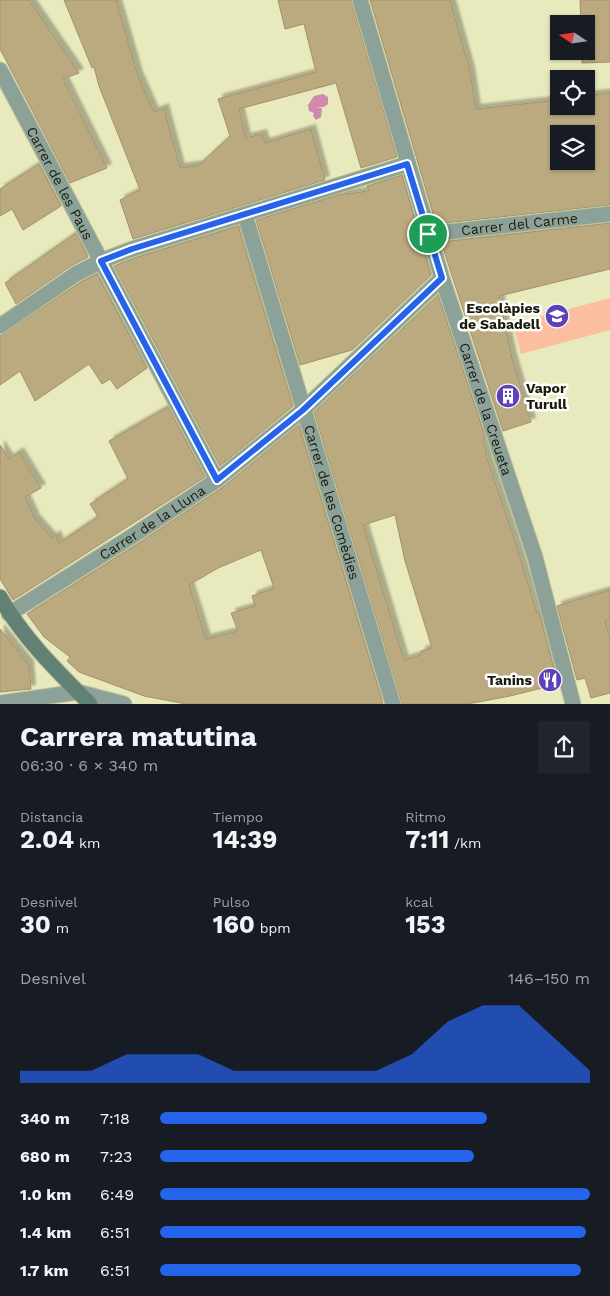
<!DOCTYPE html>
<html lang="es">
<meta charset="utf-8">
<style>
:root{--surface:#171b24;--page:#20242c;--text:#f1f3f6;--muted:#9ea1a6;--accent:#2563eb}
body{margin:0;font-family:"Work Sans",sans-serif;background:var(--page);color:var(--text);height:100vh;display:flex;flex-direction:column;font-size:19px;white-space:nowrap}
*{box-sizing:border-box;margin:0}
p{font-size:16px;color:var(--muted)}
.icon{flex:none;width:28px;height:28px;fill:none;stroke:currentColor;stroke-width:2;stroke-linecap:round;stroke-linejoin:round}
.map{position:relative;height:704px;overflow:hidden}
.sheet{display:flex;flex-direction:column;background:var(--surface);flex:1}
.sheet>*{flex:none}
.needle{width:32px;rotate:283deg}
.controls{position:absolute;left:550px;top:15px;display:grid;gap:10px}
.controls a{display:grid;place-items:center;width:45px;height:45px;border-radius:0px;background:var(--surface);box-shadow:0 1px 4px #0004;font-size:25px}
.pin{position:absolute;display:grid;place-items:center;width:42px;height:42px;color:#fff;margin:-21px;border:2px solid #fff;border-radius:50%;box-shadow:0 1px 5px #0007}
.round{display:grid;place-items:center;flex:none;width:52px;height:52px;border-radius:0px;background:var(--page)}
.overview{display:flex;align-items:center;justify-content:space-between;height:85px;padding:0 20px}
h1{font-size:28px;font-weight:700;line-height:38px}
.metrics{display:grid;grid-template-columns:repeat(3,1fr);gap:8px;height:85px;padding:5px 20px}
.metrics div{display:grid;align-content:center}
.metrics b{font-size:25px;font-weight:700}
.metrics small{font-size:14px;font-weight:400}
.metrics p{font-size:14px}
.chart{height:140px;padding:10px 20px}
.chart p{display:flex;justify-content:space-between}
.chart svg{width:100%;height:90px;margin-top:5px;fill:var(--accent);opacity:.7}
ul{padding:0 20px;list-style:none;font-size:16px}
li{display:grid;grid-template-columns:80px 60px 1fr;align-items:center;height:38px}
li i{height:12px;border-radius:6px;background:var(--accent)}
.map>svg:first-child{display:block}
.green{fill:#fbbf9f}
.water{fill:#d089ab}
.building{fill:#bbaa80;stroke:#a29269;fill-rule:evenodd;filter:url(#shadow)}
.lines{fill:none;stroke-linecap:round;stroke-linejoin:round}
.street-casing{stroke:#c3c49c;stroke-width:17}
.secondary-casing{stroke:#c3c49c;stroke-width:17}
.street{stroke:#8ca299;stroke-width:15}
.secondary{stroke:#618174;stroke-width:15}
.route-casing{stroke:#fff;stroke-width:10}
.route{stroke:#2563eb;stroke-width:6}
.labels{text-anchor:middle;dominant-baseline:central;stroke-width:5;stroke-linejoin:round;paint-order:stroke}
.street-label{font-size:14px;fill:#1b1b0a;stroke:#fff}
.poi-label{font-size:14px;font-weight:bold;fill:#1b1b0a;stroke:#fff;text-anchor:end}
</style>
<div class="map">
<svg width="610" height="704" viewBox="0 0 610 704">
<defs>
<filter id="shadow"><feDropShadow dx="4.5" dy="-4.5" stdDeviation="1" flood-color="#0004"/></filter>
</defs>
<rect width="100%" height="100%" fill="#e8e9bc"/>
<polygon class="green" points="610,298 610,330 521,354 513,324"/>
<polygon class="water" points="323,94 328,97 328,104 324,107 316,107 322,108 321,117 316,120 313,116 314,113 309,111 308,105 314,96"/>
<g class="building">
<polygon points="0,0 29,0 79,73 63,79 107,168 70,183 0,49"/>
<polygon points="64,0 116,0 138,76 154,112 164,108 180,168 199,165 230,136 218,99 316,72 304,24 285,29 278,0 351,0 397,157 361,168 336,83 239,109 246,138 262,134 265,143 311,129 325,180 133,239 120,200 140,190 99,86 94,67 92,68"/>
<path d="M370,0H450L470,71L476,109L559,100V106H586V96L610,93V205L436,224ZM559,134H586V161H559Z"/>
<polygon points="580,0 610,0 610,62 582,63 582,51 586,51 586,24 581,24"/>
<polygon points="39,164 61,206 23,230 12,209 0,216 0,189"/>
<polygon points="402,175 431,275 352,350 300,365 256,220 338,195 369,191 367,186"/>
<polygon points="610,223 610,269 499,296 512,358 531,422 503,431 441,242"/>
<polygon points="238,226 293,406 220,466 114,266 138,257"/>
<polygon points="76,233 88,257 71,266 16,304 5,283"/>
<polygon points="97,274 147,368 117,389 110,379 102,384 89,364 35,401 20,371 0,385 0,336 81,282"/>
<path d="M438,295L485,436L483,437L487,458L515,541L537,613L539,612L558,684L510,696L468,704H402L314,412ZM395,515L405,561L432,648L421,651V655L404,660L363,525Z"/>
<polygon points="168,407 205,477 13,600 0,579 0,445 9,459 19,452 41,488 25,497 35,519 52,538 56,535 59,543 98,517 90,504 128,479 109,441"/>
<path d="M299,425L383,704H186L144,696L79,672L67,661L70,657L44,637L27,614L136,545L222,488ZM261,550L274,588L252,596L255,606L231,613L238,631L206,639L189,585L218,568Z"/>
<polygon points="610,590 610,619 605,621 610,638 610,693 591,698 585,678 577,680 557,606"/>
<polygon points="0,629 29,665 31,689 0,692"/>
</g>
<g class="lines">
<g class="street-casing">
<g id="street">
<path id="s1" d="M360,0L442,278L535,557L573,704"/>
<path id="s2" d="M0,70L217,480"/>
<path id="s3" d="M245,215L393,704"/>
<path id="s4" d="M429,234L610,214"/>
<polyline points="0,326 76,274 101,261 132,249 407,164"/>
<path id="s5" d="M9,614L131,537L217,480L303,410L442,278"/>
<polyline points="0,703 78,692 124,704"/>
</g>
</g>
<g class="secondary-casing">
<path id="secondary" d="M0,597C23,638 57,671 90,704"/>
</g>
<use href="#street" class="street"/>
<use href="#secondary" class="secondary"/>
</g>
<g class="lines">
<g class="route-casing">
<polygon id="route" points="407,164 442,278 303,410 217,480 101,261 132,249"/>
</g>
<use href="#route" class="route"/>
</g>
<defs>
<g id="school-disc" transform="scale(1.25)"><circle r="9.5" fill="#5e40b8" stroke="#fff"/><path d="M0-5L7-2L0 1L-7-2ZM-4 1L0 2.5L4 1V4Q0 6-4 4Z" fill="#fff"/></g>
<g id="building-disc" transform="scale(1.25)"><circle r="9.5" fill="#5e40b8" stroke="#fff"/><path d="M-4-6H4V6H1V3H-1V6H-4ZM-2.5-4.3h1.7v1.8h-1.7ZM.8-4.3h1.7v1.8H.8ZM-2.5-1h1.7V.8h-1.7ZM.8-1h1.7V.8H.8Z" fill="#fff"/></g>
<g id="restaurant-disc" transform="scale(1.25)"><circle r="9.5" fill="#5e40b8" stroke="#fff"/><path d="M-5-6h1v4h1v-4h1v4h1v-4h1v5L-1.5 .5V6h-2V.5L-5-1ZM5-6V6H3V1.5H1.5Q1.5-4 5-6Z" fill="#fff"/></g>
</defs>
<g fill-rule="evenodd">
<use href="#school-disc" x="557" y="316"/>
<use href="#building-disc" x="508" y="396"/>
<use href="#restaurant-disc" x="550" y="680"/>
</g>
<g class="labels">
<g class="street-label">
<text stroke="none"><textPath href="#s2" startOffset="128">Carrer de les Paus</textPath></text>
<text stroke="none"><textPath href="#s4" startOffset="91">Carrer del Carme</textPath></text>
<text stroke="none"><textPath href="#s1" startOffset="428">Carrer de la Creueta</textPath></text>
<text stroke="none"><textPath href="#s3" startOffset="300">Carrer de les Comèdies</textPath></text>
<text stroke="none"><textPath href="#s5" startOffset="170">Carrer de la Lluna</textPath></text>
</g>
<g class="poi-label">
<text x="540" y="308">Escolàpies<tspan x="540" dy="16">de Sabadell</tspan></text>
<text x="526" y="388" text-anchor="start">Vapor<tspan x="526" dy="16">Turull</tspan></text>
<text x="532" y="680">Tanins</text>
</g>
</g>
</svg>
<div class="controls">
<a><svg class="needle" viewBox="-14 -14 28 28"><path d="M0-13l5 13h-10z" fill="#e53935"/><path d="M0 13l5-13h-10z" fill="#9ea1a6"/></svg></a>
<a><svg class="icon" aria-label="locate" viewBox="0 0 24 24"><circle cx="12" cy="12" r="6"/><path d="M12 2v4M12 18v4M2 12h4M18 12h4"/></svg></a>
<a><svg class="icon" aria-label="layers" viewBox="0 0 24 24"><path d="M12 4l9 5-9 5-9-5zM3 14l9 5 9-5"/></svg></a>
</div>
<div class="pin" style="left:428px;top:234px;background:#1e9e55"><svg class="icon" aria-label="arrive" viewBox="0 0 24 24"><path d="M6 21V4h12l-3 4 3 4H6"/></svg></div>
</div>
<section class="sheet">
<div class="overview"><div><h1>Carrera matutina</h1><p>06:30 · 6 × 340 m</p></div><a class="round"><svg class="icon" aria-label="share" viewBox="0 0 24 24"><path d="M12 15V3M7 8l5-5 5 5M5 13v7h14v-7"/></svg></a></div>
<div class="metrics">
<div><p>Distancia</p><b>2.04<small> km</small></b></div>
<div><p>Tiempo</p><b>14:39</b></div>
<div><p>Ritmo</p><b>7:11<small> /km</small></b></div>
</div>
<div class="metrics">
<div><p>Desnivel</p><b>30<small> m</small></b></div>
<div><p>Pulso</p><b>160<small> bpm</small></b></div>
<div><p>kcal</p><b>153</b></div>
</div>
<div class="chart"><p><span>Desnivel</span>146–150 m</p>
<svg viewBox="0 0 160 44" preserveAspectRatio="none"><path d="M0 44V38L10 38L20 38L30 30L40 30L50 30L60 38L70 38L80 38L90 38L100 38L110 30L120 14L130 6L140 6L150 22L160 38V44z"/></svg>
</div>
<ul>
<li><b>340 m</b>7:18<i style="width:76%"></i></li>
<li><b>680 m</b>7:23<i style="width:73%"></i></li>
<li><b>1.0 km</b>6:49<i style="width:100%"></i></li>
<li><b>1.4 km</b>6:51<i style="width:99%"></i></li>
<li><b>1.7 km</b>6:51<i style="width:98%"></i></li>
</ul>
</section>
